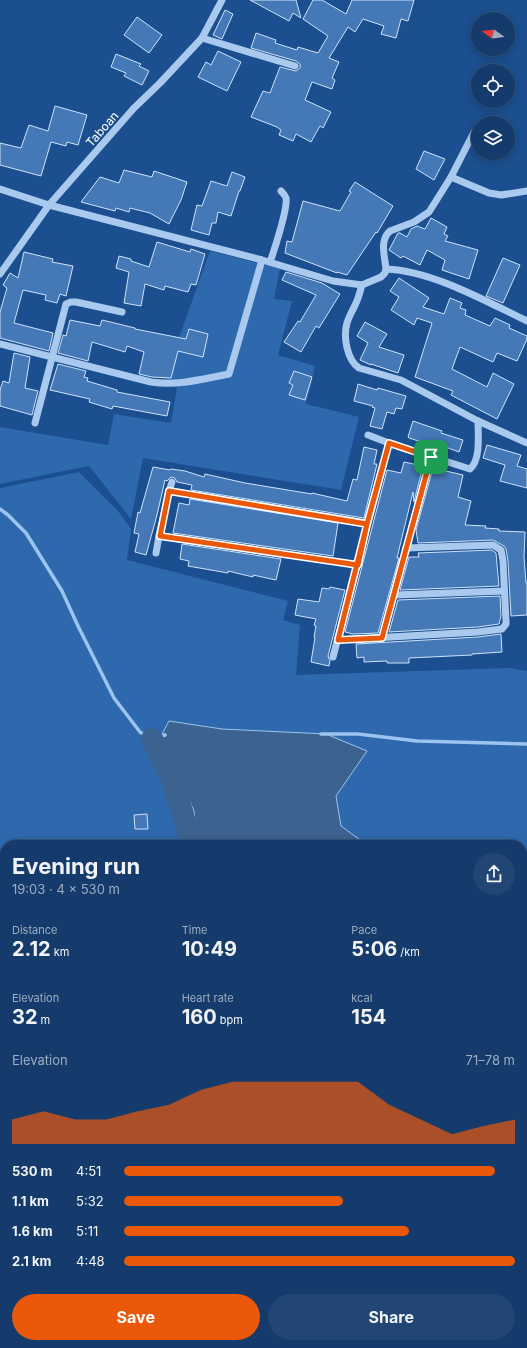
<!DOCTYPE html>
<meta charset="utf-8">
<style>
:root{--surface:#143b6b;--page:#214673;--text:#f1f3f6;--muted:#9dadc1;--line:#33557e;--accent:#ea580c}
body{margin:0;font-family:Inter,sans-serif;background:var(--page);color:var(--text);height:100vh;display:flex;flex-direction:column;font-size:15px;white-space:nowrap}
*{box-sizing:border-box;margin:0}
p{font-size:13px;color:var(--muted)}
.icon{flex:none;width:22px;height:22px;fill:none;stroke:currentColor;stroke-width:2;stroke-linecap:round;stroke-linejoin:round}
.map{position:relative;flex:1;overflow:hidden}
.details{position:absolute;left:0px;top:840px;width:527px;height:508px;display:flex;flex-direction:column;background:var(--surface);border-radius:16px 16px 0 0;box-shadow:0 2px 10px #0003,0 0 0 1px var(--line)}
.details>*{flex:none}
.needle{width:26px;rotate:285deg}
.fabs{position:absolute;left:471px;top:12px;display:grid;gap:8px}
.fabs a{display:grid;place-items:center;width:44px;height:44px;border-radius:50%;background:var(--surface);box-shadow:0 2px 10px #0003,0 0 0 1px var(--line);font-size:20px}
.pin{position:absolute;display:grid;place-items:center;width:34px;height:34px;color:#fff;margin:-17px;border-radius:8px;box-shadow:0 2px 6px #0006}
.round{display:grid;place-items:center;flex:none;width:42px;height:42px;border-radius:21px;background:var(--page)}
.headline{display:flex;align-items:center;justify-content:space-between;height:68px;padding:0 12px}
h1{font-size:22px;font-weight:700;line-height:30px}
.metrics{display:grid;grid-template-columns:repeat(3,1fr);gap:6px;height:68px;padding:4px 12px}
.metrics div{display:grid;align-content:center}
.metrics b{font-size:20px;font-weight:700}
.metrics small{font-size:11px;font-weight:400}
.metrics p{font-size:11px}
.chart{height:112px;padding:8px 12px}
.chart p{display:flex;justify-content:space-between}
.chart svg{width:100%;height:72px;margin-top:4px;fill:var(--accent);opacity:.7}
.button{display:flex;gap:8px;margin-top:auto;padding:8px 12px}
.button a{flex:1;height:46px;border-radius:24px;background:var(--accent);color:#fff;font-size:16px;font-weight:700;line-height:46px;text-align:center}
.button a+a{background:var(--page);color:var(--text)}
ul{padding:0 12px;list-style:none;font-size:13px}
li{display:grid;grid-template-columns:64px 48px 1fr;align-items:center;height:30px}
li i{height:10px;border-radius:5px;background:var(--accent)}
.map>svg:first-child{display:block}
.green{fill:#2e69ad}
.water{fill:#3c6290;stroke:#9cc4f0}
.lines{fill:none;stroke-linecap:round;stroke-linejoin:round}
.stream{stroke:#9cc4f0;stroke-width:3.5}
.river{stroke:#3c6290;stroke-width:22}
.building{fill:#4478b7;stroke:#cfe3fa}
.minor{stroke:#a9c9ee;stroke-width:7}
.route-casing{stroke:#fff;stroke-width:8}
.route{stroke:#ea580c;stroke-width:5}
.labels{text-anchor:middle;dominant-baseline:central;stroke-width:3;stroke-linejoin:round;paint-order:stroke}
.street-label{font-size:12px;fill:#fff;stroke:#1b4f8f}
</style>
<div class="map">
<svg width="527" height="1348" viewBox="0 0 527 1348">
<rect width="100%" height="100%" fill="#1b4f8f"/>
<g class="green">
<polygon points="210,251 280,269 274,299 292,301 278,355 315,366 306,404 359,417 341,490 143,458 131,519 89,466 0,484 0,427 108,445 114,414 171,423 177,387 162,385"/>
<polygon points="79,472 118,511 131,529 127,560 288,601 283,620 300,625 296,675 509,668 527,671 527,1205 522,1208 522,845 367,845 341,826 336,796 367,751 170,721 161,736 194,811 197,845 5,845 5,1298 0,1296 0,488"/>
</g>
<g class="water">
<polygon points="169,721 222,729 326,734 367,751 336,796 341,826 367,845 197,845 194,811 161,736"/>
<polygon points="522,1012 527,1013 527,1193 522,1193"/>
</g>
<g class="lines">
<g class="stream">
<polyline points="0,509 8,515 26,533 62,591 78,626 114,698 140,732 152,739 165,735"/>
<polyline points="321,734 358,734 417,741 527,744"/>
</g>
<g class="river">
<polyline points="152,739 172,778 187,829 190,845"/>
<polyline points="0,1154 5,1147"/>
</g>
</g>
<g class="building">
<polygon points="250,0 296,0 301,18 293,13 289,21"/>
<polygon points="313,0 322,0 346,14 352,0 414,0 408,21 401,19 396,38 381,34 384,26 363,19 355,32 348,27 329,58 339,62 332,78 335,80 332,89 312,82 305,100 331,112 323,128 320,126 311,142 296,134 293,141 279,135 281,130 277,127 251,117 263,91 270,93 280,67 296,71 300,68 300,64 296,61 251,48 256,33 276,40 275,43 297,50 298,47 318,53 328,36 303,19"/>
<polygon points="225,10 233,14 222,39 213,35"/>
<polygon points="137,17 162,35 149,53 124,35"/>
<polygon points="218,51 241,62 227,91 198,77 206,62 211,65"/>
<polygon points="116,54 141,64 139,66 149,71 142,85 124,76 126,73 111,67"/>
<polygon points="55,106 87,115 78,145 67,142 66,146 51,142 41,176 0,165 0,143 21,148 29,125 48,131"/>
<polygon points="424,151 445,159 434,180 416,169"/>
<polygon points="124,170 152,177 154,171 187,182 181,200 169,224 150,213 130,208 129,212 116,208 115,211 81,202 100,177 119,183"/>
<polygon points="232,172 245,177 240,191 239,191 231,216 218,212 216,223 212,223 209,235 191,230 197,205 202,206 211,181 227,186"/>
<polygon points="355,182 393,206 377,233 376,232 347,275 337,272 337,273 285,253 287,241 292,242 303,201 340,211 351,192 349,191"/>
<polygon points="431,218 447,227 444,234 448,236 445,241 478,250 469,279 442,270 445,260 427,250 420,265 403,256 401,258 389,250 398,233 400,233 407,237 411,229 417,226 425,229"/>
<polygon points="157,242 190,252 191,249 205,254 196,285 191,284 188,292 165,286 164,290 145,284 141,306 124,303 129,272 116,268 119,256 131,259 131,261 149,267"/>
<polygon points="24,252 53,259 52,262 73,266 66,296 60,294 57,303 45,300 46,295 23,290 14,323 53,333 49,351 0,338 0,312 7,288 3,285 10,273 18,278"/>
<polygon points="503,258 520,265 503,303 486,296"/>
<polygon points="286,272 322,283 340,294 319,328 316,326 301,352 284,342 298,321 300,322 316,295 282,280"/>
<polygon points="399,278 429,298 423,307 444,314 450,298 462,303 460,308 466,310 465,315 490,326 495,318 510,325 509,328 527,336 527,339 517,361 497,353 493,362 460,347 452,369 487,387 493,373 514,384 497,419 451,395 453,391 415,377 432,323 417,318 414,325 391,310 399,297 390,291"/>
<polygon points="70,320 100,326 102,320 135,328 135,329 186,339 189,329 208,334 203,357 178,351 171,378 152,377 139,374 144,352 127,346 125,352 92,342 88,361 58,353 63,335 66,336"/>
<polygon points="365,322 387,334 379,347 404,355 398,373 371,364 371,365 360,360 368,343 357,336"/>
<polygon points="14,353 30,357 25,388 38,391 32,415 0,406 0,390 3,381 9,383"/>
<polygon points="58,364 86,371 84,377 88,378 87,381 117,390 117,392 170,402 167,416 113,406 112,409 89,402 90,399 50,390"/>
<polygon points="294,371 312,377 305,400 289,395 293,385 289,383"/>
<polygon points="358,384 377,390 378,388 406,396 402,409 396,408 394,414 387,412 382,429 370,426 375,408 372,407 373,406 354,401"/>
<polygon points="413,421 442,431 441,433 463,440 459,452 435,443 434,446 409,438 408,437"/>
<polygon points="487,445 521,455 517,466 527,469 527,488 500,481 505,465 483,458"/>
<polygon points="364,447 377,450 374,464 377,464 364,518 191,490 192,485 177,482 175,478 171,477 167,481 165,480 157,515 146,555 135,552 139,534 134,533 138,512 140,513 153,467 170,470 171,469 185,471 204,477 205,474 245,483 312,494 312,493 347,501 353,479 357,480"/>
<polygon points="404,462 423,466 414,502 413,492 397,558 399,558 378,633 353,634 345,632 387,470 401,473"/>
<polygon points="433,468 463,475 458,497 471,501 465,525 486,526 485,528 499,529 499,531 525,532 524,557 526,583 527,583 527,615 511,616 508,561 506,549 504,546 493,540 418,543 416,530"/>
<polygon points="190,499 338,523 333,556 173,533 179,503 189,505"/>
<polygon points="182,544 281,559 276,580 253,575 253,577 228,571 228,573 188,566 189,561 180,559"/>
<polygon points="492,550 496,553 499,586 400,590 409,557 419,557 418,553"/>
<polygon points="330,587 345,590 328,656 330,661 329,666 311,662 315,637 314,637 316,626 314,625 316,619 295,615 298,599 319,602 322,588 329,589"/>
<polygon points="500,596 501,616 499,624 478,627 389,632 398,600"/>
<polygon points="501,634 502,652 472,654 472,655 409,658 409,663 387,663 387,661 364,662 364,657 357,658 356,644 478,637"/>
<polygon points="147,814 148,829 135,829 134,815"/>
</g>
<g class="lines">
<g class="minor">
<polyline points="202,38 295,66"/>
<polyline points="451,177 489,193 501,195 527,191"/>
<path d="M0,189L49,205L262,260L333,281L362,285L381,277L385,273L386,269C433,271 485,301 527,321"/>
<path d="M270,262C274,251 288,208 286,198C285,195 283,193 281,191"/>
<path d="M386,269C385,257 379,240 390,231L414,222L429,212L451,177L474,132"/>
<polyline points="0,274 49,205 134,108 160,83 202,38 222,0"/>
<path d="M362,285C360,291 359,297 356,303C353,310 349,316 347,323C343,337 347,360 359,368L401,380L478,421L527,443"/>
<path d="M0,344L151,382C178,386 203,379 229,374L262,260"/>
<polyline points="35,423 66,304 71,302 76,302 122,312"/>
<polyline points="368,435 389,443"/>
<polyline points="169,491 172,482"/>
<polyline points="156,553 159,536"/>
<polyline points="358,565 159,536 169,491 367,523"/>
<polyline points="394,595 504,591"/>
<polyline points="382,638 431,457"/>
<polyline points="338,640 478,632 502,629 506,624 506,621 503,561 501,550 493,545 406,548"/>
<path d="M333,657L389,443L470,469C481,460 478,434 478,421"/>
<polyline points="522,1301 527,1301"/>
<polyline points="466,1348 466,1343"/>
</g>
</g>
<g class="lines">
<g class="route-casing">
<polyline id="route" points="431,457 389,443 367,524 358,565 160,536 169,491 367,524 338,640 382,638 431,457"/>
</g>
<use href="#route" class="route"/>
</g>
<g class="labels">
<g class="street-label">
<text transform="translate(102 129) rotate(-49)">Taboan</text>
</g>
</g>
</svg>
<div class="fabs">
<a><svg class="needle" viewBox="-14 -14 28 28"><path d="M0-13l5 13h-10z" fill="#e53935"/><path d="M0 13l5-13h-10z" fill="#9dadc1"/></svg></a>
<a><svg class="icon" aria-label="locate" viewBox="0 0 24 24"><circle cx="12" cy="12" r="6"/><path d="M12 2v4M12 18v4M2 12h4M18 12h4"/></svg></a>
<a><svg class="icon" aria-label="layers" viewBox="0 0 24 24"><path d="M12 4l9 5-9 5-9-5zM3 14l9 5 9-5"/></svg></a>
</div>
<div class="pin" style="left:431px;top:457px;background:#1e9e55"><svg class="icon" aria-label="arrive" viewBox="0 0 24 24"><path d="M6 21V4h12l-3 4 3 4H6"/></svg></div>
<section class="details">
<div class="headline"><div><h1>Evening run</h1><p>19:03 · 4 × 530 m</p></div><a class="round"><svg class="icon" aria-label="share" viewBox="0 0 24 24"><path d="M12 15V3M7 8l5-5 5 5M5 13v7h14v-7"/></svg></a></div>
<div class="metrics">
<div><p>Distance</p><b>2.12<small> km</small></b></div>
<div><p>Time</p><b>10:49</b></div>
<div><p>Pace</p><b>5:06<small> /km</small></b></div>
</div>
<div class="metrics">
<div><p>Elevation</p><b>32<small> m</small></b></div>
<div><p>Heart rate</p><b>160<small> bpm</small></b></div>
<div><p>kcal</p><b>154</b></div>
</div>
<div class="chart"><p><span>Elevation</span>71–78 m</p>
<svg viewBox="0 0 160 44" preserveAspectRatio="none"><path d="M0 44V29L10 24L20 29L30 29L40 24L50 20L60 11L70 6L80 6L90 6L100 6L110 6L120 20L130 29L140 38L150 33L160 29V44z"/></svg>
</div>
<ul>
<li><b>530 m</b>4:51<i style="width:95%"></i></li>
<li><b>1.1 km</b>5:32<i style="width:56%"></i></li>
<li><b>1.6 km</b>5:11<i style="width:73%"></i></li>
<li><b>2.1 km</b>4:48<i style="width:100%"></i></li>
</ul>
<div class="button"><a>Save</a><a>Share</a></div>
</section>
</div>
